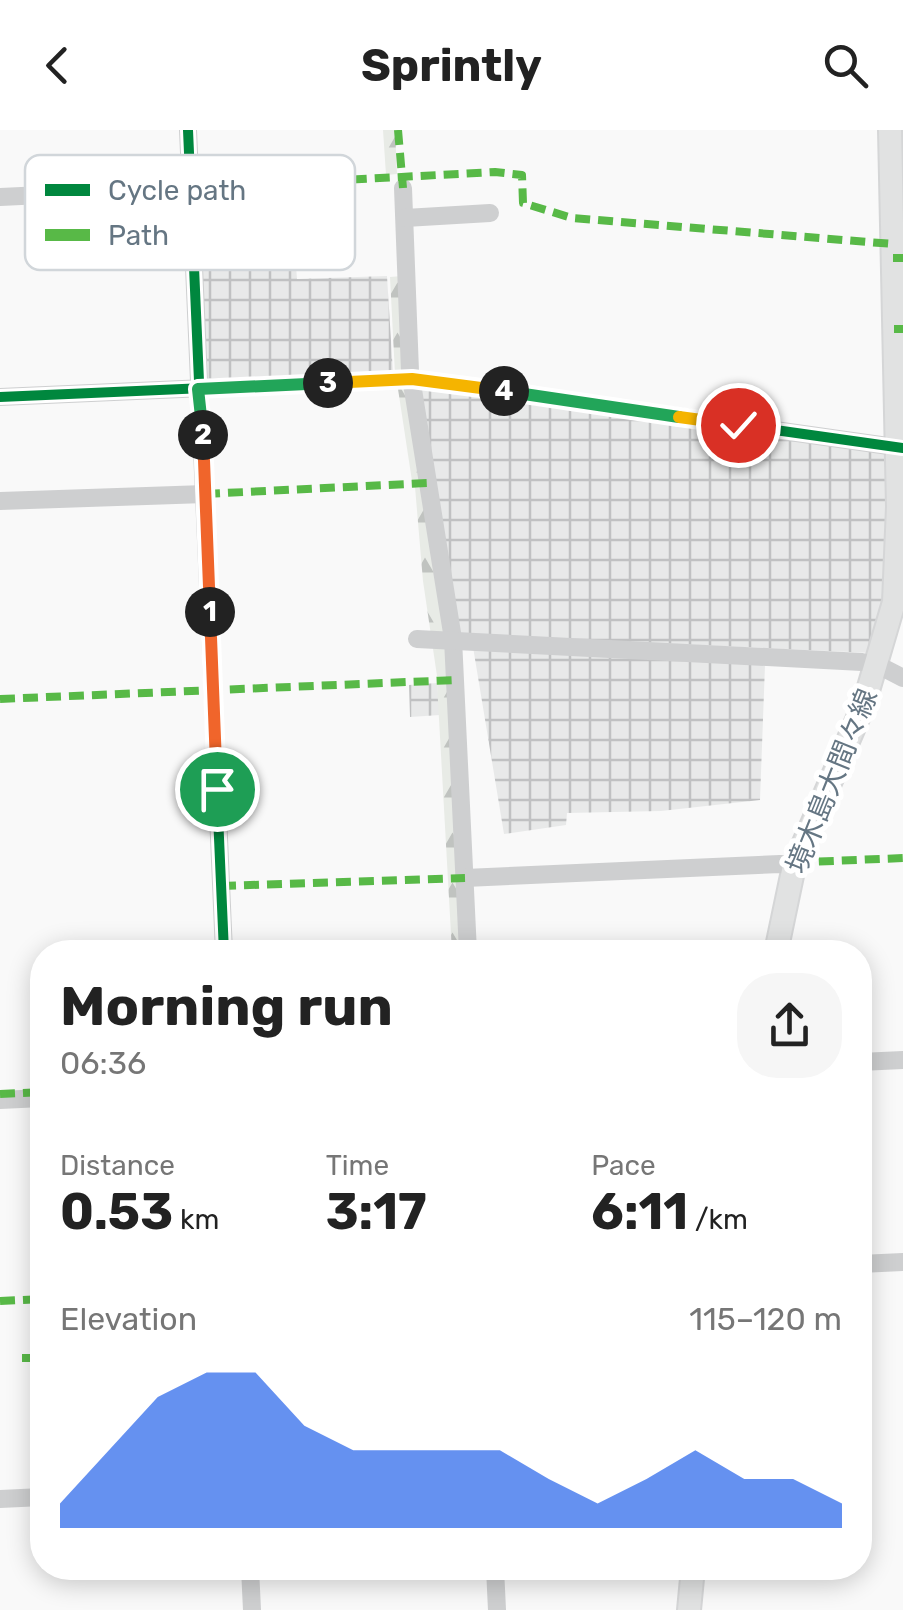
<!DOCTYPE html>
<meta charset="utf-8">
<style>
:root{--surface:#fff;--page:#f6f6f6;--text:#222;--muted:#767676;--accent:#2563eb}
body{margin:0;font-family:Rubik,"Noto Sans JP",sans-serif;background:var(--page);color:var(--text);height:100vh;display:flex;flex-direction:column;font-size:38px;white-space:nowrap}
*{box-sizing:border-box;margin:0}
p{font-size:32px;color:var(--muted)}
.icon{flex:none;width:55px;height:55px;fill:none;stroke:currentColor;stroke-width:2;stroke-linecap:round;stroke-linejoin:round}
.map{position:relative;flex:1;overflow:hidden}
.details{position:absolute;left:30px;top:810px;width:842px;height:640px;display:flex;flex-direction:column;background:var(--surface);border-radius:40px;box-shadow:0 5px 25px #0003}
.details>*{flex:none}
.pin{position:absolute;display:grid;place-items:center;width:85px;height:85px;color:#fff;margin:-42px;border:5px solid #fff;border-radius:50%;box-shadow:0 2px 10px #0007}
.km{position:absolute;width:50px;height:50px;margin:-25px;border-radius:50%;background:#222;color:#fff;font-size:28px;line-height:50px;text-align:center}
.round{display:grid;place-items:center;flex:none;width:105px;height:105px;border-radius:40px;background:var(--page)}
.overview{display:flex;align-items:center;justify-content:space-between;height:170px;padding:0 30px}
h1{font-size:55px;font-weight:700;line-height:75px}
.figures{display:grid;grid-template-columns:repeat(3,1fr);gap:15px;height:170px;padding:10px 30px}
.figures div{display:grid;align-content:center}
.figures b{font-size:50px;font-weight:700}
.figures small{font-size:28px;font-weight:400}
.figures p{font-size:28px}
.chart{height:280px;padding:20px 30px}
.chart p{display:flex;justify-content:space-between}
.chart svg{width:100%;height:180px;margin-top:10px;fill:var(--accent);opacity:.7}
header{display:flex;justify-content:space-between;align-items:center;height:130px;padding:0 30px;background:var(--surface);font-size:45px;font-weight:700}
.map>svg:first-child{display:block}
.industrial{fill:url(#industrial-grid)}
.forest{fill:url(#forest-firs)}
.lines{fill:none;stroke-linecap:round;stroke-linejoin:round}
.major-casing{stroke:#d5d6d7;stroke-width:26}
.minor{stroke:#cecfd0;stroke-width:18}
.major{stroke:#e1e2e2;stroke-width:22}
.quiet{stroke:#58b947;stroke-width:8;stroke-dasharray:15 8;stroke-linecap:butt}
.cycleway-casing{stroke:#fff;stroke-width:16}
.cycleway{stroke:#00873e;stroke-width:10}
.split-1-casing{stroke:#fff;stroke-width:20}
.split-2-casing{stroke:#fff;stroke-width:20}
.split-3-casing{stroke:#fff;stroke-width:20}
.split-4-casing{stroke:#fff;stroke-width:20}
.split-5-casing{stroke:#fff;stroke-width:20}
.split-6-casing{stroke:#fff;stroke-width:20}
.split-1{stroke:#f0652b;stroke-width:12}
.split-2{stroke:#f0652b;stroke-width:12}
.split-3{stroke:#22a559;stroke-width:12}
.split-4{stroke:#f5b400;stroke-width:12}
.split-5{stroke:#22a559;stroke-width:12}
.split-6{stroke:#f5b400;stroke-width:12}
.labels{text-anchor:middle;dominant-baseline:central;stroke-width:10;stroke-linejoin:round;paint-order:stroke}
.street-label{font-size:28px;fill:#657683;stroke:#fff}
.key{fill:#fff;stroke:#d1d6da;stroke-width:2.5}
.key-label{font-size:28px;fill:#657683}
</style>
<header><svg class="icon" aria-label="back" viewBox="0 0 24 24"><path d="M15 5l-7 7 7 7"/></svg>Sprintly<svg class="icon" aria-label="search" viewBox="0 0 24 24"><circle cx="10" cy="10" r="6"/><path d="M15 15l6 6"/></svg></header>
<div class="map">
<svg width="903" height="1480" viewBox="0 0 903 1480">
<defs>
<pattern id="industrial-grid" width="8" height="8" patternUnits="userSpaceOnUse" patternTransform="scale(2.5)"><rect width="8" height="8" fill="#e8e9e9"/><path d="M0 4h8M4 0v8" fill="none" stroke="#c0c1c2"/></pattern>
<pattern id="forest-firs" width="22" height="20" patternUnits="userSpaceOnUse" patternTransform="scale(2.5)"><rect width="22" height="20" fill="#e8ebe6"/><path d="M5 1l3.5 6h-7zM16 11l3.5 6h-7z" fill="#c0c3c0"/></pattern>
</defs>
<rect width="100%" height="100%" fill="#f9f9f9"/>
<g class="industrial">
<polygon points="290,56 297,149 387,146 393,243 203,253 195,61"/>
<polygon points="418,254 891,323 888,452 872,523 459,504"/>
<polygon points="473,517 765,535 760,670 661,681 567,683 566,695 504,704"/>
<polygon points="437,553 440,585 410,587 409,555"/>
</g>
<g class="forest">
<polygon points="383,0 395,0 397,44 386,45"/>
<polygon points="402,146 407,243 395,244 390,147"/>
<polygon points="398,259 411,259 425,350 412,351"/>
<polygon points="415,357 426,359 450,546 437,546 423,451"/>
<polygon points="437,553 450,553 465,822 452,822"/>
</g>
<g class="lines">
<g class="major-casing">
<g id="major">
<polyline points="776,822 794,736 864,574 894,472 898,377 890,0"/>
<polyline points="689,1480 693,1438"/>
</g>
</g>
<g class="minor">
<polyline points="188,0 224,822"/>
<polyline points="403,58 410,241 453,509 468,822"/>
<polyline points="0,67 191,58"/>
<polyline points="405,88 490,83"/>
<polyline points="0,267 413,249 903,318"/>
<polyline points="0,371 205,364"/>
<polyline points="417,509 862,532 878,535 903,548"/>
<polyline points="465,748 780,734 794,736"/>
<polyline points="860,932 903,930"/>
<polyline points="0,970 42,968"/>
<polyline points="860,1134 903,1132"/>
<polyline points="0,1369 42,1367"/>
<polyline points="250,1438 252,1480"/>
<polyline points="495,1438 497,1480"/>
</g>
<use href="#major" class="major"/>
<g class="quiet">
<polyline points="398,0 403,58"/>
<polyline points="191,58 495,42 522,45 523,73 572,88 893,114"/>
<polyline points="893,128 903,128"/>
<polyline points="894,199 903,199"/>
<polyline points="205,364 428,353"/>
<polyline points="0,569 456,550"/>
<polyline points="797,727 807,732 903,728"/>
<polyline points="221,756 465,748"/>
<polyline points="0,964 42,962"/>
<polyline points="0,1171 42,1169"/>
<polyline points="22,1228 42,1228"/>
</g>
<g class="cycleway-casing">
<g id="cycleway">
<polyline points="188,0 224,822"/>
<polyline points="0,267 413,249 903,318"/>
</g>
</g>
<use href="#cycleway" class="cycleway"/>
</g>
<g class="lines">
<g class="split-1-casing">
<polyline id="split-1" points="210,482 217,659"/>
</g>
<g class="split-2-casing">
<polyline id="split-2" points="203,305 210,482"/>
</g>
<g class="split-3-casing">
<polyline id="split-3" points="203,305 198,259 328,253"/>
</g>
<g class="split-4-casing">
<polyline id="split-4" points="328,253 412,249 504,261"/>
</g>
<g class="split-5-casing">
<polyline id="split-5" points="504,261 679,287"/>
</g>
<g class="split-6-casing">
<polyline id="split-6" points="679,287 738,295"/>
</g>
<use href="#split-1" class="split-1"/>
<use href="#split-2" class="split-2"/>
<use href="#split-3" class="split-3"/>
<use href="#split-4" class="split-4"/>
<use href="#split-5" class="split-5"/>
<use href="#split-6" class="split-6"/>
</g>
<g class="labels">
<g class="street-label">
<text transform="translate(832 651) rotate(-68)">境木島大間々線</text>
</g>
</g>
<rect x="25" y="25" width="330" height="115" rx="15" class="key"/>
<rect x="45" y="54" width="45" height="12" fill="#00873e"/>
<rect x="45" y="99" width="45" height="12" fill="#58b947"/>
<g class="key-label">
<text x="108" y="70">Cycle path</text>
<text x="108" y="115">Path</text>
</g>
</svg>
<div class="pin" style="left:217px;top:659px;background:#1e9e55"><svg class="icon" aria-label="arrive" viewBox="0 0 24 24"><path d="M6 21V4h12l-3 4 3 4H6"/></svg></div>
<div class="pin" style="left:738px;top:295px;background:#d93025"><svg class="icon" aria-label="check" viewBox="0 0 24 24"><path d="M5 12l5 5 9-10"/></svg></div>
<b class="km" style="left:210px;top:482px">1</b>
<b class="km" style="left:203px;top:305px">2</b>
<b class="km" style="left:328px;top:253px">3</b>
<b class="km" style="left:504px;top:261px">4</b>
<section class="details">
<div class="overview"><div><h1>Morning run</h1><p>06:36</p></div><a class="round"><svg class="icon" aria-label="share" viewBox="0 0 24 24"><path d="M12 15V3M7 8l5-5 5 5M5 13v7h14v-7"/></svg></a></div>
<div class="figures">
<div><p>Distance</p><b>0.53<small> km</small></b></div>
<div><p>Time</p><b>3:17</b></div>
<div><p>Pace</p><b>6:11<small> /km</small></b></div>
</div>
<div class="chart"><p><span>Elevation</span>115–120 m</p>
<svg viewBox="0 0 160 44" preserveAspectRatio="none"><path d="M0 44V38L10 25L20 12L30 6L40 6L50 19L60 25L70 25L80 25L90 25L100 32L110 38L120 32L130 25L140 32L150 32L160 38V44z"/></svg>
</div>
</section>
</div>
